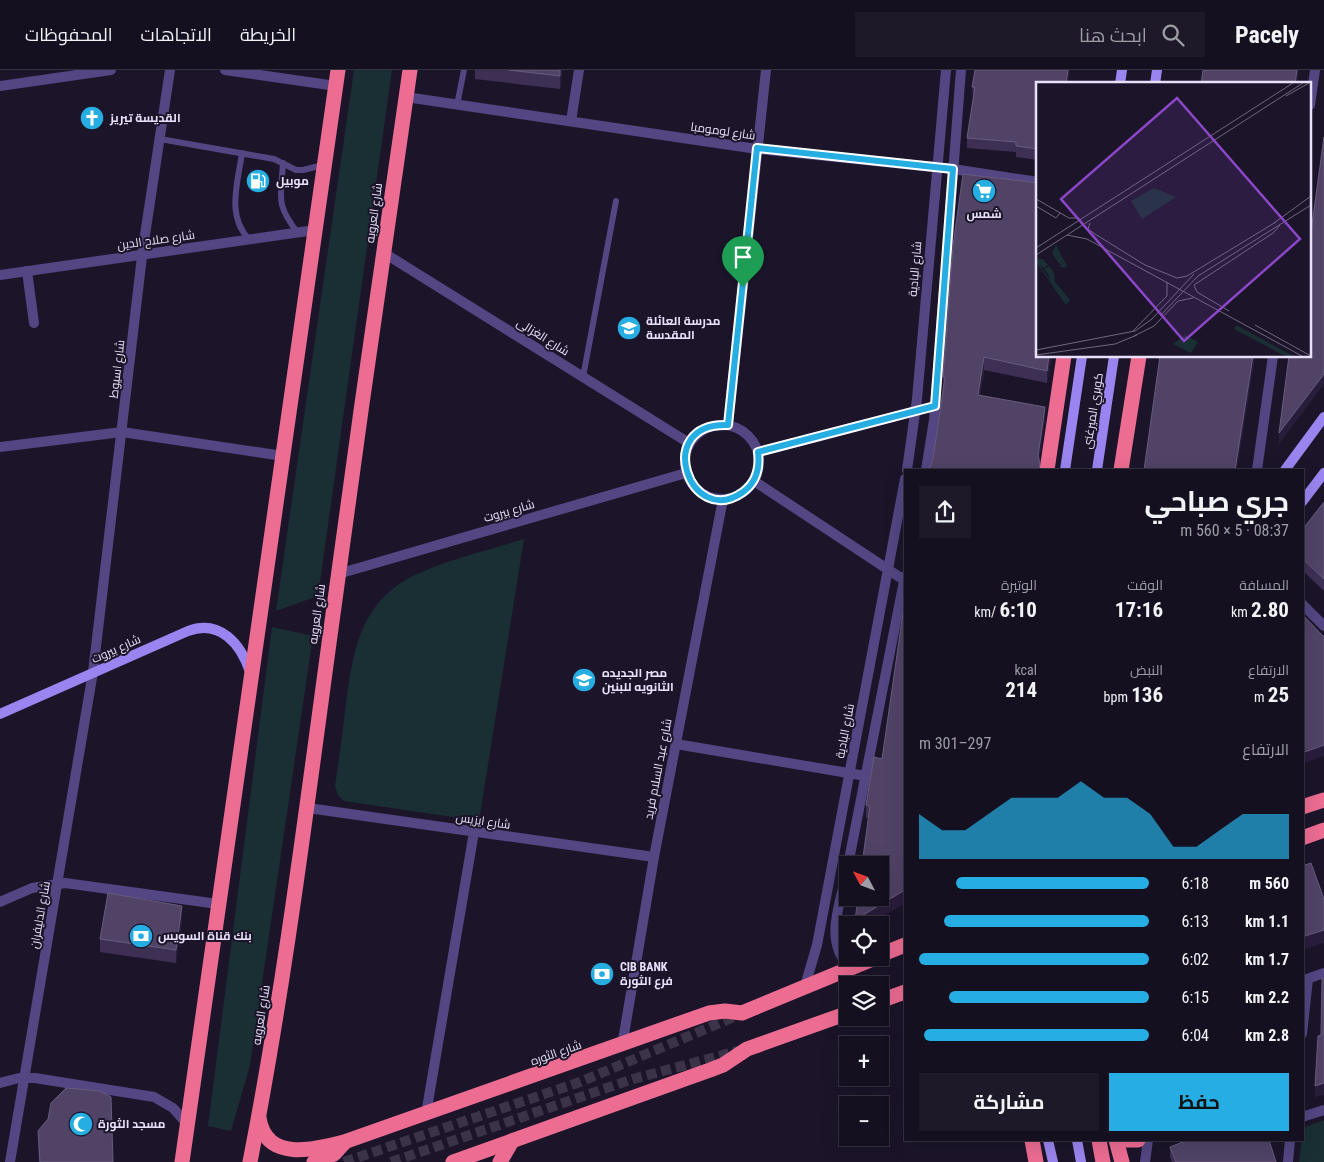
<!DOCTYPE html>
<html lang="ar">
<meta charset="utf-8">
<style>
:root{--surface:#151020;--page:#1e1929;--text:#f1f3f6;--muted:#9d9da5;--line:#34303e;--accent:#26aee3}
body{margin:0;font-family:"Roboto Condensed",Cairo,sans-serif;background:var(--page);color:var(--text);direction:rtl;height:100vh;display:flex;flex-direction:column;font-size:19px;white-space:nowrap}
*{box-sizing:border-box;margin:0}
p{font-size:16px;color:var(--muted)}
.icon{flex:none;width:28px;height:28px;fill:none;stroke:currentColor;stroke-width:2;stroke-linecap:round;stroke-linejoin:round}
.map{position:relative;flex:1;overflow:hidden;direction:ltr}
.details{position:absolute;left:904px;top:399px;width:400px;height:672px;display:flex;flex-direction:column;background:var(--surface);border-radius:0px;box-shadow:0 5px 20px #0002,0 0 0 1px var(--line);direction:rtl}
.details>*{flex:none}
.needle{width:32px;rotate:311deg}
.tools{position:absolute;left:839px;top:786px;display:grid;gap:10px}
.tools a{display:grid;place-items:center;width:50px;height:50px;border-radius:0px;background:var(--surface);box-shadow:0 5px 20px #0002,0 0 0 1px var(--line);font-size:25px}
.pin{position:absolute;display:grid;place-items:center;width:42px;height:42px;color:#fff;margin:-51px -21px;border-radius:50% 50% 50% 0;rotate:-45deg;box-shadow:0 0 5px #0007}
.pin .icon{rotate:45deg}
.round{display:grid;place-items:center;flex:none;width:52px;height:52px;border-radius:0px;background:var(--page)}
.headline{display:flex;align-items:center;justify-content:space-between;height:85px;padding:0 15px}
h1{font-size:28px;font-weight:700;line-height:38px}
.stats{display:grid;grid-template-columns:repeat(3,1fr);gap:8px;height:85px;padding:5px 15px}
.stats div{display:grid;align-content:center}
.stats b{font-size:21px;font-weight:700}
.stats small{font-size:14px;font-weight:400}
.stats p{font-size:14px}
.chart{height:140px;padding:10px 15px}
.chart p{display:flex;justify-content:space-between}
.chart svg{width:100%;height:90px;margin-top:5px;fill:var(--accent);opacity:.7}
.action{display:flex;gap:10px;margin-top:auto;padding:10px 15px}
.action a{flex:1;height:58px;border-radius:0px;background:var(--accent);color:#111;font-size:20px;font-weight:700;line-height:58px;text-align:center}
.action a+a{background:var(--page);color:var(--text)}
ul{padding:0 15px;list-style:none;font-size:16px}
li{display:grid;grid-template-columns:80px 60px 1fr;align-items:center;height:38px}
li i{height:12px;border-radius:6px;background:var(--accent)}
header{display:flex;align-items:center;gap:30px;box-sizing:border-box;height:70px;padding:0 25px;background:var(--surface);border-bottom:1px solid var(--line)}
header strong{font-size:24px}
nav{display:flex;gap:28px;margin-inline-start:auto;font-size:18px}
.search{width:350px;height:45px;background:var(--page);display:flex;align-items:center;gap:12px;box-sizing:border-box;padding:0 18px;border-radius:0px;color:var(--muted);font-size:19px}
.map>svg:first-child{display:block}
.green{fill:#192f33}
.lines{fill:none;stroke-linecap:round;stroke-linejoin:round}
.secondary-tunnel{stroke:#3b3449;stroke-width:10;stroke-dasharray:10 5;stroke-linecap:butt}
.lane{stroke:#534682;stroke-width:6}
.street{stroke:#534682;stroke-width:10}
.secondary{stroke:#9a84ef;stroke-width:10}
.highway{stroke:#ec6c92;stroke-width:15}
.wall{fill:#3e3055}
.shaded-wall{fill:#291d3c}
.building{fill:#504366;stroke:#685c7e}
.route-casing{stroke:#fff;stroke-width:10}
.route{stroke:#26aee3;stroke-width:6}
.labels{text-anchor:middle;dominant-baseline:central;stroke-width:4;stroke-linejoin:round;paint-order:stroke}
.poi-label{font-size:12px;font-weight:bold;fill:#e9e1fb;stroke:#1c152a;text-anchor:start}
.street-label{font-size:12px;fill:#e9e1fb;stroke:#1c152a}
.inset-road{fill:none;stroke:#6e677e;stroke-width:1}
.view{fill:#8c47c8;fill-opacity:0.15;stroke:#8c47c8;stroke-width:2.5}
.inset-edge{fill:none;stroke:#e9e1fb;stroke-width:2.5}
</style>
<header>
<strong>Pacely</strong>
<div class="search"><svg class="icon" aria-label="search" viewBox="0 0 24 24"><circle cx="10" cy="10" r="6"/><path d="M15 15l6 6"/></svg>ابحث هنا</div>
<nav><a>الخريطة</a><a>الاتجاهات</a><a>المحفوظات</a></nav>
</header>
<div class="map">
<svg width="1324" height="1092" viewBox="0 0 1324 1092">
<rect width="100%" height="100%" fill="#1c152a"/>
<g class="green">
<polygon points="354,0 392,0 318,526 276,541"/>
<path d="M524,469L479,751L344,731L338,725L335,716C339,689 343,661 346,633C354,579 360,532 415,505C449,489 489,480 524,469Z"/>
<polygon points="272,557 313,566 250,995 231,1061 208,1056"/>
<polygon points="1324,1050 1324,1092 1299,1092 1303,1058"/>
</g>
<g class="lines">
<g class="secondary-tunnel">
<polyline points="344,1092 580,1012 741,944"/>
<polyline points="391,1092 633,1009 738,981"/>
</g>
<g class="lane">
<polyline points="457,35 464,0"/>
<polyline points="160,69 274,89 296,100 303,100 323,95"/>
<path d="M242,83C238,112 226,146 249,169"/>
<path d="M283,93C281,127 275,134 298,163"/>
<polyline points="583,307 616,131"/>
</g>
<g class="street">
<polyline points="225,0 336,16"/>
<polyline points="0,16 111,0"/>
<polyline points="406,27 757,79 953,99 1038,112"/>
<polyline points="1310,35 1315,0"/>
<polyline points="571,51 579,0"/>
<polyline points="384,183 689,373"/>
<polyline points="27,201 34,253"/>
<polyline points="0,205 315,160"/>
<circle cx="722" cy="392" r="37"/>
<polyline points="728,355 766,0"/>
<polyline points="0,377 122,362 283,386"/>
<polyline points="758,382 935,336"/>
<polyline points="907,400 917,329 946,0"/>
<polyline points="926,400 934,350 961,0"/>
<polyline points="1257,400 1273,286"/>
<polyline points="754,411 904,510"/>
<polyline points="338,504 686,403"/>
<polyline points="1302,534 1324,556"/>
<polyline points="676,674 866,706"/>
<polyline points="308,738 654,787"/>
<polyline points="848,795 905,506"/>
<path d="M848,799C841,830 822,874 851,897"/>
<polyline points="0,832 32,818 65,813 218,834"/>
<polyline points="1304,910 1324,903"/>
<polyline points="805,916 817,875 905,409"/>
<polyline points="1302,964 1308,909"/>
<polyline points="622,976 654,787 723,429"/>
<polyline points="0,1013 19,1008 35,1008 154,1027 173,1038 187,1054"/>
<polyline points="426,1044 474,762"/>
<polyline points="1302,1047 1324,1040"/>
<polyline points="10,1092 93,602 143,178 170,0"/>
<polyline points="1145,1092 1148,1070"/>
<polyline points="1288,1092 1290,1070"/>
</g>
<g class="secondary">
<polyline points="1120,14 1122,0"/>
<polyline points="1155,14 1157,0"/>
<polyline points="1065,400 1082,286"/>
<polyline points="1097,400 1114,286"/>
<polyline points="1285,400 1324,347"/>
<polyline points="1302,432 1324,403"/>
<path d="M0,644L188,561C220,549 241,574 250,602"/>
<polyline points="1048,1070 1053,1092"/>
<polyline points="1077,1070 1081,1092"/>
</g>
<g class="highway">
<polyline points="1047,400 1064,286"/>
<polyline points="1121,400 1139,286"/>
<polyline points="1302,737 1324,730"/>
<polyline points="1302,768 1324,760"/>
<polyline points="880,885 905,875"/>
<polyline points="880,931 905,922"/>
<path d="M259,1048C266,1092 314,1080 344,1072L709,943L725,941L742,943L875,888"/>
<polyline points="1032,1070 1036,1092"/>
<polyline points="1099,1070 1103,1092"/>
<polyline points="1116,1070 1122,1092"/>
<polyline points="1122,1070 1138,1070"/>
<polyline points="182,1092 338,0"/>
<path d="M250,1092C284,918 306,742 330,566C355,377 383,189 410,0"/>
<polyline points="314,1092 334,1084 344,1073"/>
<polyline points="453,1092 710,1000 723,995 747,979 848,943"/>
<polyline points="500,1092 512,1071"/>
</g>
</g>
<g class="wall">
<polygon points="475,0 562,0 560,19 475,9"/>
<polygon points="1038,14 1038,90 1016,87 1016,82 967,78 967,68 973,28 972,17"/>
<polygon points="953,176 1038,286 1052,286 1047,313 984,300 980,326 1045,350 1039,390 1040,400 933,389 943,319 943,307"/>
<polygon points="1324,432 1324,521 1302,500 1302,460"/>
<polygon points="905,529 905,833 867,855 855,855 869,748 866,748 866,735 882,689"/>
<polygon points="182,849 176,893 100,882 100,869"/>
<polygon points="48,1049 113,1092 39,1092 38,1061"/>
<polygon points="1170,1077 1276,1092 1172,1092 1170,1087"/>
</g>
<g class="shaded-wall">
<polygon points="560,0 562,0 560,19"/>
<polygon points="1068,0 1070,0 1068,14 1066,14"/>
<polygon points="1297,0 1299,0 1297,14 1295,14"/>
<polygon points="1049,286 1052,286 1047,313 1047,301"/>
<polygon points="1253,286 1255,286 1237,400 1235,400"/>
<polygon points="984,287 984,300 978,338 978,325"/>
<polygon points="1324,304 1324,314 1279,374 1279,363"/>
<polygon points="1045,337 1045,350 1038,399 1038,386"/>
<polygon points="1324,675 1324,686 1302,694 1302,683"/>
<polygon points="905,820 905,833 867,855 855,855 855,850"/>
<polygon points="182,836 182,849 176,893 176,880"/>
<polygon points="1324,860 1324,873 1302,880 1302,867"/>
<polygon points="1324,1013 1324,1025 1315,1027 1315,1016"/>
</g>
<g class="building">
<polygon points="509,0 560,0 560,6"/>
<polygon points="975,0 1068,0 1066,14 1038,14 1038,79 1016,76 1016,72 967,68 975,17 972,17"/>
<polygon points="1203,0 1297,0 1295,14 1201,14"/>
<polygon points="1324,67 1324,304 1279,363 1289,286 1310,286 1310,169"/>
<polygon points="963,104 1038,113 1038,286 1049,286 1047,301 984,287 978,325 1045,337 1038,386 1040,393 1039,400 929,400 933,389 945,307 943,307 953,176"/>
<polygon points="1160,286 1253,286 1235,400 1144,400"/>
<polygon points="1324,432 1324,509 1302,488 1302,460"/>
<polygon points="905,529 905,820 855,850 858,828 880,828 880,795 862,795 870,736 866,735 874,687 882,689"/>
<polygon points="1302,544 1324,567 1324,675 1302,683"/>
<polygon points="1311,793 1324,829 1324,860 1302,867 1302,796"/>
<polygon points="108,823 182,836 176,880 100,869"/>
<polygon points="1322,908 1324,908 1324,1013 1315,1016 1318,966 1321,965"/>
<polygon points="66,1018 100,1021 111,1027 113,1092 40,1092 38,1061 48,1049 51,1033"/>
<polygon points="1188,1070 1269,1070 1276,1092 1176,1092 1170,1077"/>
</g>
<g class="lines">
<g class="route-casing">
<path id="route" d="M757,78L953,99L935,336L758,382C760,398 757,412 743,422C690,460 652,352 728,355Z"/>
</g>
<use href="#route" class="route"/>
</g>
<defs>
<g id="church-disc" transform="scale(1.25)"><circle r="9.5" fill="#26aee3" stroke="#1c152a"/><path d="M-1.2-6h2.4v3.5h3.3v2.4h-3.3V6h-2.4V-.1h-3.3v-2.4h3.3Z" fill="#fff"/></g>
<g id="fuel-disc" transform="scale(1.25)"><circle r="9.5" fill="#26aee3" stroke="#1c152a"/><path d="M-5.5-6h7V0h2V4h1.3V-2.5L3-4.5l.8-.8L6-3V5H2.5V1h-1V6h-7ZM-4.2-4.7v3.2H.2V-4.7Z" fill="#fff"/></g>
<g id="supermarket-disc" transform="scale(1.25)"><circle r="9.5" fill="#26aee3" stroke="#1c152a"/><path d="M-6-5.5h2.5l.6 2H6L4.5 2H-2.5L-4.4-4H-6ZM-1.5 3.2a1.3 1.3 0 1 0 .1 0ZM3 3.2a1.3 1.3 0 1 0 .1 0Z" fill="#fff"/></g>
<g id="school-disc" transform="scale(1.25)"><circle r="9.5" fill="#26aee3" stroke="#1c152a"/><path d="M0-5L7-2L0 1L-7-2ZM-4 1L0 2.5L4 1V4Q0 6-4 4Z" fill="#fff"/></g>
<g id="bank-disc" transform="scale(1.25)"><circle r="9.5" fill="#26aee3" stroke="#1c152a"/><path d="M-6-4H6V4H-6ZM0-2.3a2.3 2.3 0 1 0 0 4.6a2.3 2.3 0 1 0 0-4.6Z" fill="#fff"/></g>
<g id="mosque-disc" transform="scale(1.25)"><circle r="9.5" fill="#26aee3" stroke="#1c152a"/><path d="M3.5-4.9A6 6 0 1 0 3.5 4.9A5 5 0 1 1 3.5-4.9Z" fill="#fff"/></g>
</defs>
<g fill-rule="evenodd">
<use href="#church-disc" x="92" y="48"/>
<use href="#fuel-disc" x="258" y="111"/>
<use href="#supermarket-disc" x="984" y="121"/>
<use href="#school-disc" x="629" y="258"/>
<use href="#school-disc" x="584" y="610"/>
<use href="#bank-disc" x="141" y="866"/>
<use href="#bank-disc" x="602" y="904"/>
<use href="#mosque-disc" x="81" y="1054"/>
</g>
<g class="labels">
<g class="poi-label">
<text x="110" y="48">القديسة تيريز</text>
<text x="276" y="111">موبيل</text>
<text x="984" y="144" text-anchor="middle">شمس</text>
<text x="646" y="251">مدرسة العائلة<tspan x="646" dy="14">المقدسة</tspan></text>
<text x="602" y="603">مصر الجديده<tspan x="602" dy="14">الثانويه للبنين</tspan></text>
<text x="158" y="866">بنك قناة السويس</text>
<text x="620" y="897">CIB BANK<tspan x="620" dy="14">فرع الثورة</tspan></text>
<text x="98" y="1054">مسجد الثورة</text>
</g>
<g class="street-label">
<text transform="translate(723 61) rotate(8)">شارع لومومبا</text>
<text transform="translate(374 143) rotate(-82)">شارع العروبه</text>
<text transform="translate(156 170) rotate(-8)">شارع صلاح الدين</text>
<text transform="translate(915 199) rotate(-85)">شارع البادية</text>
<text transform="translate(543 267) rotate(32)">شارع الغزالى</text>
<text transform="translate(117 299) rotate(-83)">شارع اسيوط</text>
<text transform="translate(1093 341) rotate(-81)">كوبري الميرغنى</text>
<text transform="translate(509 441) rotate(-16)">شارع بيروت</text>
<text transform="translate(317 544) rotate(-82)">شارع العروبه</text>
<text transform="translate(116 579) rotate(-24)">شارع بيروت</text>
<text transform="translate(845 661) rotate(-79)">شارع البادية</text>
<text transform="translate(658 699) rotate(-79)">شارع عبد السلام فريد</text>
<text transform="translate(483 751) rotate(8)">شارع ايزيس</text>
<text transform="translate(40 845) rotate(-80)">شارع الدليفران</text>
<text transform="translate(261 945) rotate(-81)">شارع العروبه</text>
<text transform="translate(556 983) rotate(-19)">شارع الثوره</text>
</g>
</g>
<g transform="translate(1036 12)">
<rect width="275" height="275" fill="#1c152a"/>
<path d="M118,106L140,115L106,137L95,119ZM200,243L257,274H249L198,247ZM149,253L162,260L155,271L137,262Z" fill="#192f33"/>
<path d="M20,163L31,184L28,186L24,184L28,181L24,183L16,171ZM0,176L7,177L12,183L8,186L4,183L15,200L12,192L15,190L12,192L8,187L13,184L18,191L19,200L34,218L30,223L0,180Z" fill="#192f33"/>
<path class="inset-road" d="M250,14L273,1M0,117L33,136H42M0,124L20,136L24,131M54,141L52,147L59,152L109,183L141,196L151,194L240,140M238,141L275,114M31,153L51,157L266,274M0,166L257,1M0,173L267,1M193,229L161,210L158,203L237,151L244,143M124,234L162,194L275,123M219,243L275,274M96,250L131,214V200M98,254L118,244L142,219L157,216M0,268L99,249L116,237L158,192M0,273L79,262L101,253"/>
<path class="view" d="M141,16L264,157L148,259L25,117Z"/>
<rect width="275" height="275" class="inset-edge"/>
</g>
</svg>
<div class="tools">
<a><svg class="needle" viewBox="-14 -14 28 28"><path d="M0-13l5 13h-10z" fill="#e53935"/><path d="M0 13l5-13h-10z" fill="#9d9da5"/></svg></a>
<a><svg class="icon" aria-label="locate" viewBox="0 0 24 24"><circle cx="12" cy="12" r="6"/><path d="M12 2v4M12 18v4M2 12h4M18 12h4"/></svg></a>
<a><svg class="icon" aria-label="layers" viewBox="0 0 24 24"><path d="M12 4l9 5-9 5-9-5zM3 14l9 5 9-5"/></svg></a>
<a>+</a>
<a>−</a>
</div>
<div class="pin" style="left:743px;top:217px;background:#1e9e55"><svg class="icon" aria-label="arrive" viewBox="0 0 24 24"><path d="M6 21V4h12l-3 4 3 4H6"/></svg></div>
<section class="details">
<div class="headline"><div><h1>جري صباحي</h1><p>08:37 · 5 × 560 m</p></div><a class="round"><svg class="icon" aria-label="share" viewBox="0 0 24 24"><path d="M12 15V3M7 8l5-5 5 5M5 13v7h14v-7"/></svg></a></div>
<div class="stats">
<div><p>المسافة</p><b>2.80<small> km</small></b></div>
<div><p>الوقت</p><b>17:16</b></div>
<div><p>الوتيرة</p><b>6:10<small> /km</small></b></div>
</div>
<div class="stats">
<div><p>الارتفاع</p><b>25<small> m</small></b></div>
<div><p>النبض</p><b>136<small> bpm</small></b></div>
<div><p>kcal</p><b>214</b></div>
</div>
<div class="chart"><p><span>الارتفاع</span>297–301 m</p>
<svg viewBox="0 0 160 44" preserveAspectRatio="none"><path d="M0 44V22L10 30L20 30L30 22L40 14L50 14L60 14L70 6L80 14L90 14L100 22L110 38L120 38L130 30L140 22L150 22L160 22V44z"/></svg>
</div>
<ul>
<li><b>560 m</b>6:18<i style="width:84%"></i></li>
<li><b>1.1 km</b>6:13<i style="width:89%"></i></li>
<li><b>1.7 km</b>6:02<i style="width:100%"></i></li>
<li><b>2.2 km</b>6:15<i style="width:87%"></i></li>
<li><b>2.8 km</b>6:04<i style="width:98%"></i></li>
</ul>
<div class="action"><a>حفظ</a><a>مشاركة</a></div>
</section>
</div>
